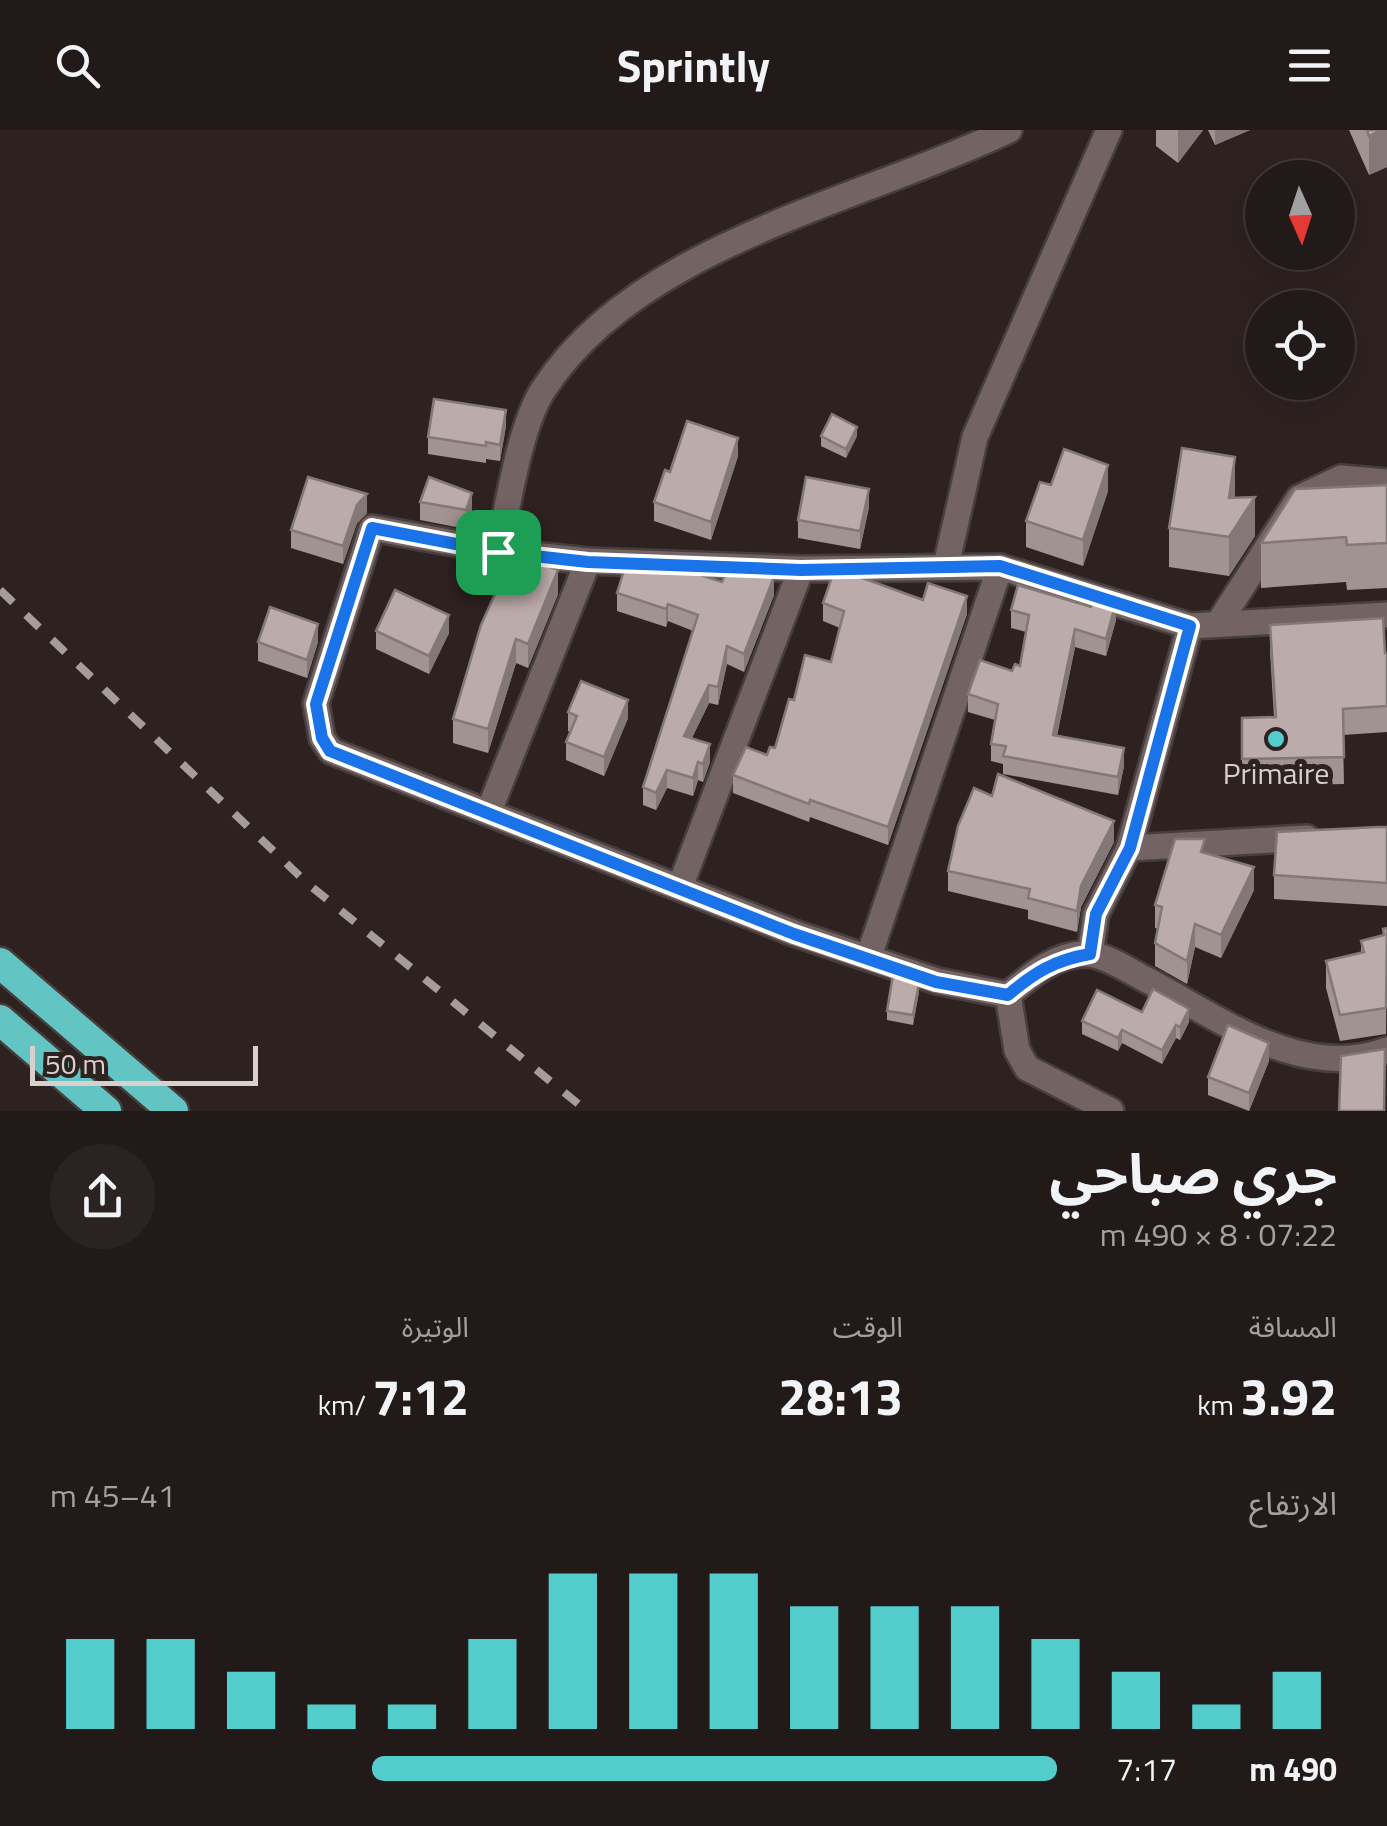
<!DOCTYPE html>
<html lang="ar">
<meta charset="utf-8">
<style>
:root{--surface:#221a19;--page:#2a2322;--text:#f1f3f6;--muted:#a2a1a2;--line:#3f3838;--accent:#52cdcc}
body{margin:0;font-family:"Titillium Web","Noto Sans Arabic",sans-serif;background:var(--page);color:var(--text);direction:rtl;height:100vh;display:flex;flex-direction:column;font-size:38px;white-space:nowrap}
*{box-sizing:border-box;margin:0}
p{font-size:32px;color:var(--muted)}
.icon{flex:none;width:55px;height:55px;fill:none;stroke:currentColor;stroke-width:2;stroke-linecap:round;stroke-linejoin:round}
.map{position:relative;height:981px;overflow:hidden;direction:ltr}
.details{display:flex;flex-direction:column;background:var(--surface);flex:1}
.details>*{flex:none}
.needle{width:65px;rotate:177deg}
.controls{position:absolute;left:1245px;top:30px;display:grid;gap:20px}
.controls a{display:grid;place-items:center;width:110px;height:110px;border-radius:50%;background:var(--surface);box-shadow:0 10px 40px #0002,0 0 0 2px var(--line);font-size:50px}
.scale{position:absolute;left:30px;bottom:25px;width:228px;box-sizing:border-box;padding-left:10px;border:5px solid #d8d0cf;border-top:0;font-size:28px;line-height:35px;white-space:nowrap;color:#d8d0cf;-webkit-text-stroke:8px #2e2221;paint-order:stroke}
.pin{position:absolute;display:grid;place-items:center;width:85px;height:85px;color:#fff;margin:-42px;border-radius:20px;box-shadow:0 5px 15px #0006}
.round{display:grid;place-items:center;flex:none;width:105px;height:105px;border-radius:52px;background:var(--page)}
.head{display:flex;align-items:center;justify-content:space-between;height:170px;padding:0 50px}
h1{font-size:55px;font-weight:700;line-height:75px}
.metrics{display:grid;grid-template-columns:repeat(3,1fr);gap:15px;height:170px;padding:10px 50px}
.metrics div{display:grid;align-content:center}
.metrics b{font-size:50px;font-weight:700}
.metrics small{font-size:28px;font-weight:400}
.metrics p{font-size:28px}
.chart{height:280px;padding:20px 50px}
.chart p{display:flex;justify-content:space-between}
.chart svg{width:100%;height:180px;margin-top:10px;stroke:var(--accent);stroke-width:6}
ul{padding:0 50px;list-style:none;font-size:32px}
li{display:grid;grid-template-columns:160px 120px 1fr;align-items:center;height:75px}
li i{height:25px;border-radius:12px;background:var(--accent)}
header{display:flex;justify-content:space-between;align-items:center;height:130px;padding:0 50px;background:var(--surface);font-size:45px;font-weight:700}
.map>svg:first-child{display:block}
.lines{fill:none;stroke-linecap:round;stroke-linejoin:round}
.minor-casing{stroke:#483e3e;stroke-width:30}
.highway-casing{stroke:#483e3e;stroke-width:35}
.minor{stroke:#736463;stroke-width:25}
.highway{stroke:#62c5c3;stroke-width:30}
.rail{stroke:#a59c9b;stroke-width:8;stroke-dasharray:18 18;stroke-linecap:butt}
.wall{fill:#a19392}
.shaded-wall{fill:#837877}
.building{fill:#bbabaa;stroke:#837877;stroke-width:2.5}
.route-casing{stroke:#fff;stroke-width:20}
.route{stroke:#1a73e8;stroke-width:12}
.poi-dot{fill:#52cdcc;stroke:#2e2221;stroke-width:4}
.labels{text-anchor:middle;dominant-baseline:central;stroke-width:10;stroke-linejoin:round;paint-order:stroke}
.poi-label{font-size:30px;fill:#d8d0cf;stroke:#2e2221}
</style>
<header><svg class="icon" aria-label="menu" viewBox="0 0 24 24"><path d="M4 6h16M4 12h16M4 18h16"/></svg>Sprintly<svg class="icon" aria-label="search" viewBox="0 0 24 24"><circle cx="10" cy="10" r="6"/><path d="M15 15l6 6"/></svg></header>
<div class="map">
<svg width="1387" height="981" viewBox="0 0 1387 981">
<rect width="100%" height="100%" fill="#2e2221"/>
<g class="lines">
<g class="minor-casing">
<g id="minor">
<path d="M498,421C508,377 519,298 543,260C636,115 861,71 1009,0"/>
<polyline points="946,436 975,307 1109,0"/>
<polyline points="1218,494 1299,368 1341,348 1387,352"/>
<polyline points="489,681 588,431"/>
<polyline points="1129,718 1307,708"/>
<polyline points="680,757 801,439"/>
<polyline points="1090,824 1096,784 1129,718 1190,496 1387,485"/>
<polyline points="869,826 1000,437"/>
<path d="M1008,865C1030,846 1057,822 1088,824C1106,825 1129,841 1145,849C1218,887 1301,952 1387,920"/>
<polyline points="1111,981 1027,938 1017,920 1008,865 937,851 794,803 331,621 322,608 316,573 372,398 498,421 588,431 801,439 1000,437 1190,496"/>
</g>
</g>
<g class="highway-casing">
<g id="highway">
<polyline points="0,833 173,981"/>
<polyline points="0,890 106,981"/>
</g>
</g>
<use href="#minor" class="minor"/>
<use href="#highway" class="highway"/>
<polyline class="rail" points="0,460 307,753 587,981"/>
</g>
<g class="wall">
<polygon points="1156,0 1203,0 1178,33 1156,16"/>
<polygon points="1208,0 1250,0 1215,15"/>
<polygon points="1349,0 1387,0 1387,37 1369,45"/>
<polygon points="506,296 500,331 486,329 486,333 428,324 428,307"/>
<polygon points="821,306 857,306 846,328 821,316"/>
<polygon points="738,326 711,410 654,391 654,372"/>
<polygon points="1051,355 1108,361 1083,436 1026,417 1026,391"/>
<polygon points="1387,355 1387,458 1347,460 1346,452 1261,458 1261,413"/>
<polygon points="1235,368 1255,406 1229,446 1169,437 1169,398"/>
<polygon points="420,372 472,381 466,399 420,390"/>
<polygon points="869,377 860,419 798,408 798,390"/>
<polygon points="367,383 357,393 343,434 291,418 291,400"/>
<polygon points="722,452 774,465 744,542 727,534 718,575 709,573 692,608 710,632 703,652 698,650 693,666 667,658 656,680 643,675 643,657 693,501 668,491 666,497 617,481 617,463"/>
<polygon points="558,464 528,538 516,533 488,623 453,613 453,589 481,495"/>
<polygon points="923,470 967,484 888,715 810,687 809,692 733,663 733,645 767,625 775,618 794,570 831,532 840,498 823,491 823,473"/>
<polygon points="1011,480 1116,490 1106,526 1075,517 1057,606 1124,636 1118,665 1003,644 1003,634 991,631 991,614 995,590 968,582 968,564 1020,536 1026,502 1011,498"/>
<polygon points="1270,495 1387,523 1387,602 1343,605 1344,654 1242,656 1242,588 1274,587 1270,522"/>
<polygon points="376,501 449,503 429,544 376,519"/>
<polygon points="258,512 318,512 307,548 258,531"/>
<polygon points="568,582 628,588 604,646 566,630 566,612 570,602 568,601"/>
<polygon points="992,666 1114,712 1081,777 1077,802 1028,789 1028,780 948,761 948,741"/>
<polygon points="1387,697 1387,776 1274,769 1274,745"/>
<polygon points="1205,723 1254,760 1221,828 1195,817 1187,854 1155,836 1155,813 1158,799 1155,798 1155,775"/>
<polygon points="1387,798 1386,904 1340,911 1326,858 1326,831 1361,823 1361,811 1383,805 1383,799"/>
<polygon points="919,862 913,895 887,890 887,881"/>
<polygon points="1142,882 1189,892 1180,910 1176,908 1162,934 1122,913 1118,921 1082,904 1082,891"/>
<polygon points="1269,931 1249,981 1208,965 1208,947"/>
</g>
<g class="shaded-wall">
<polygon points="1178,0 1203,0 1178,33"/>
<polygon points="1215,0 1250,0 1215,15"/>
<polygon points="1382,0 1387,0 1387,37 1369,45 1369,6"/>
<polygon points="506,280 506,296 500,331 500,315"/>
<polygon points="857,297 857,306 846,328 846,319"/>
<polygon points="738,308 738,326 711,410 711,392"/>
<polygon points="1235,327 1235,366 1229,407 1229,368"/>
<polygon points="1108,335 1108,361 1083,436 1083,410"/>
<polygon points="869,359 869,377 860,419 860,401"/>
<polygon points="472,363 472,381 466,399 466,380"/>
<polygon points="367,364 367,383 357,393 343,434 343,416 357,375"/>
<polygon points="1255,367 1255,406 1229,446 1229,407"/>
<polygon points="558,440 558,464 528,538 528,514"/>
<polygon points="774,447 774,465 744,542 744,524"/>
<polygon points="967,466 967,484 888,715 888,697"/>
<polygon points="1116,472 1116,490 1106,526 1106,509"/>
<polygon points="668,474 668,491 666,497 666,479"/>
<polygon points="449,485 449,503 429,544 429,526"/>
<polygon points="318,494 318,512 307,548 307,530"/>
<polygon points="1075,499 1075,517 1053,623 1053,605"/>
<polygon points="516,509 516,533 488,623 488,599"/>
<polygon points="727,516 727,534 718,575 718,557"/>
<polygon points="709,555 709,573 684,623 684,606"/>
<polygon points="628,570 628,588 604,646 604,627"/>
<polygon points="710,614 710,632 703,652 703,634"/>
<polygon points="1124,618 1124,636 1118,665 1118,647"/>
<polygon points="698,632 698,650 693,666 693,648"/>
<polygon points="667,640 667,658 656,680 656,663"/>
<polygon points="1114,691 1114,712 1081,777 1077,802 1077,781 1081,756"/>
<polygon points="1254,737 1254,760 1221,828 1221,805"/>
<polygon points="1195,794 1195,817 1187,854 1187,831"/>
<polygon points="919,853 919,862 913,895 913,885"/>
<polygon points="1189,879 1189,892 1180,910 1180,897"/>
<polygon points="1176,895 1176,908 1162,934 1162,920"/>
<polygon points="1122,900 1122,913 1118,921 1118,908"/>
<polygon points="1269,913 1269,931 1249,981 1249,963"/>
</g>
<g class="building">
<polygon points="1367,0 1382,0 1369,6"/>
<polygon points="434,269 506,280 500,315 486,312 486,316 428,307"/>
<polygon points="832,284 857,297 846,319 821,306"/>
<polygon points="687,291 738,308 711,392 654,372 665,340 670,342"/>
<polygon points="1182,318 1235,327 1229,368 1255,367 1229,407 1169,398"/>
<polygon points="1064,319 1108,335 1083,410 1026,391 1040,352 1051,355"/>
<polygon points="308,347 367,364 357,375 343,416 291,400"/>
<polygon points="429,347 472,363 466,380 420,372"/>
<polygon points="806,347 869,359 860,401 798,390"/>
<polygon points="1387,355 1387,413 1347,415 1346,407 1261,413 1295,359"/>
<polygon points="514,422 558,440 528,514 516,509 488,599 453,589 481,495"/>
<polygon points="627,431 660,432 722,452 729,435 744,435 774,447 744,524 727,516 718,557 709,555 684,606 710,614 703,634 698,632 693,648 667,640 656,663 643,657 698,485 668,474 666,479 617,463"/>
<polygon points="835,438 923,470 928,453 967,466 888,697 810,670 809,674 733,645 746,617 767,625 770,617 775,618 789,569 794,570 805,525 831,532 844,481 823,473"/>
<polygon points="1018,455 1091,477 1094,466 1116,472 1106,509 1075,499 1053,605 1124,618 1118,647 1003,626 1006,616 991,614 998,574 968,564 980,530 1012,541 1015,534 1020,536 1029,485 1011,480"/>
<polygon points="395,460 449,485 429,526 376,501"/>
<polygon points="270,477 318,494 307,530 258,512"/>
<polygon points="1383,488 1385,523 1387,523 1387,576 1343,579 1344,627 1242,629 1242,588 1276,587 1270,495"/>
<polygon points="581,551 628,570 604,627 566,612 577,586 568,582"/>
<polygon points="998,644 1114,691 1081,756 1077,781 1028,768 1030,759 948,741 958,696 974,658 992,666"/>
<polygon points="1378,697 1387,697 1387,753 1274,745 1277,702"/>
<polygon points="1175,709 1205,709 1201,722 1254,737 1221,805 1195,794 1187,831 1155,813 1162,777 1155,775"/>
<polygon points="1387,798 1386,878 1340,885 1326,831 1364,822 1361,811 1384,805 1383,799"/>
<polygon points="893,845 919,853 913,885 887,881"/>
<polygon points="1153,859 1189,879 1180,897 1176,895 1162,920 1122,900 1118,908 1082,891 1097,860 1142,882"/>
<polygon points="1228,895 1269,913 1249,963 1208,947"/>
<polygon points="1385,919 1384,981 1339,981 1341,926"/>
</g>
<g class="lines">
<g class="route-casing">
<path id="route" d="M372,398L498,422L588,432L801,440L1000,436L1190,496L1130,718L1096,784L1090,824C1055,830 1035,842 1008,865L936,852L794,804L330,621L322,608L316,574Z"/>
</g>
<use href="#route" class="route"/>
</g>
<circle class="poi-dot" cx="1276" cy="609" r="10"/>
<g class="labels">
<g class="poi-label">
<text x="1276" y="643">Primaire</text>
</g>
</g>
</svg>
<div class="controls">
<a><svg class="needle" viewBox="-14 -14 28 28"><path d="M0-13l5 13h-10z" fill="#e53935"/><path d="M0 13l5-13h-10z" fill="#a2a1a2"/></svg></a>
<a><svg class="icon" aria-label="locate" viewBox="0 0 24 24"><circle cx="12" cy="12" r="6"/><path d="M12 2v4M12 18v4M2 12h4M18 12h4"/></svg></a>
</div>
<div class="scale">50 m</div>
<div class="pin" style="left:498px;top:422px;background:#1e9e55"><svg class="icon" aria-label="arrive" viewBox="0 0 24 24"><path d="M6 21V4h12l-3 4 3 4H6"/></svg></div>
</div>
<section class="details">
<div class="head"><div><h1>جري صباحي</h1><p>07:22 · 8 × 490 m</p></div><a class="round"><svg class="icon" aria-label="share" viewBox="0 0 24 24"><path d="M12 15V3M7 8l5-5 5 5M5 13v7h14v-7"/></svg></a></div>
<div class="metrics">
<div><p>المسافة</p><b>3.92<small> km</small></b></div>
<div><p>الوقت</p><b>28:13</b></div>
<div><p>الوتيرة</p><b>7:12<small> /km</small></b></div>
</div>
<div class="chart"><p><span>الارتفاع</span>41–45 m</p>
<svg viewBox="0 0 160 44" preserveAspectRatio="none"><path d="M5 44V22M15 44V22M25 44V30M35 44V38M45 44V38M55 44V22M65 44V6M75 44V6M85 44V6M95 44V14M105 44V14M115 44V14M125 44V22M135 44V30M145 44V38M155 44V30"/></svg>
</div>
<ul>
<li><b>490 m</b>7:17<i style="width:68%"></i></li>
</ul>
</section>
